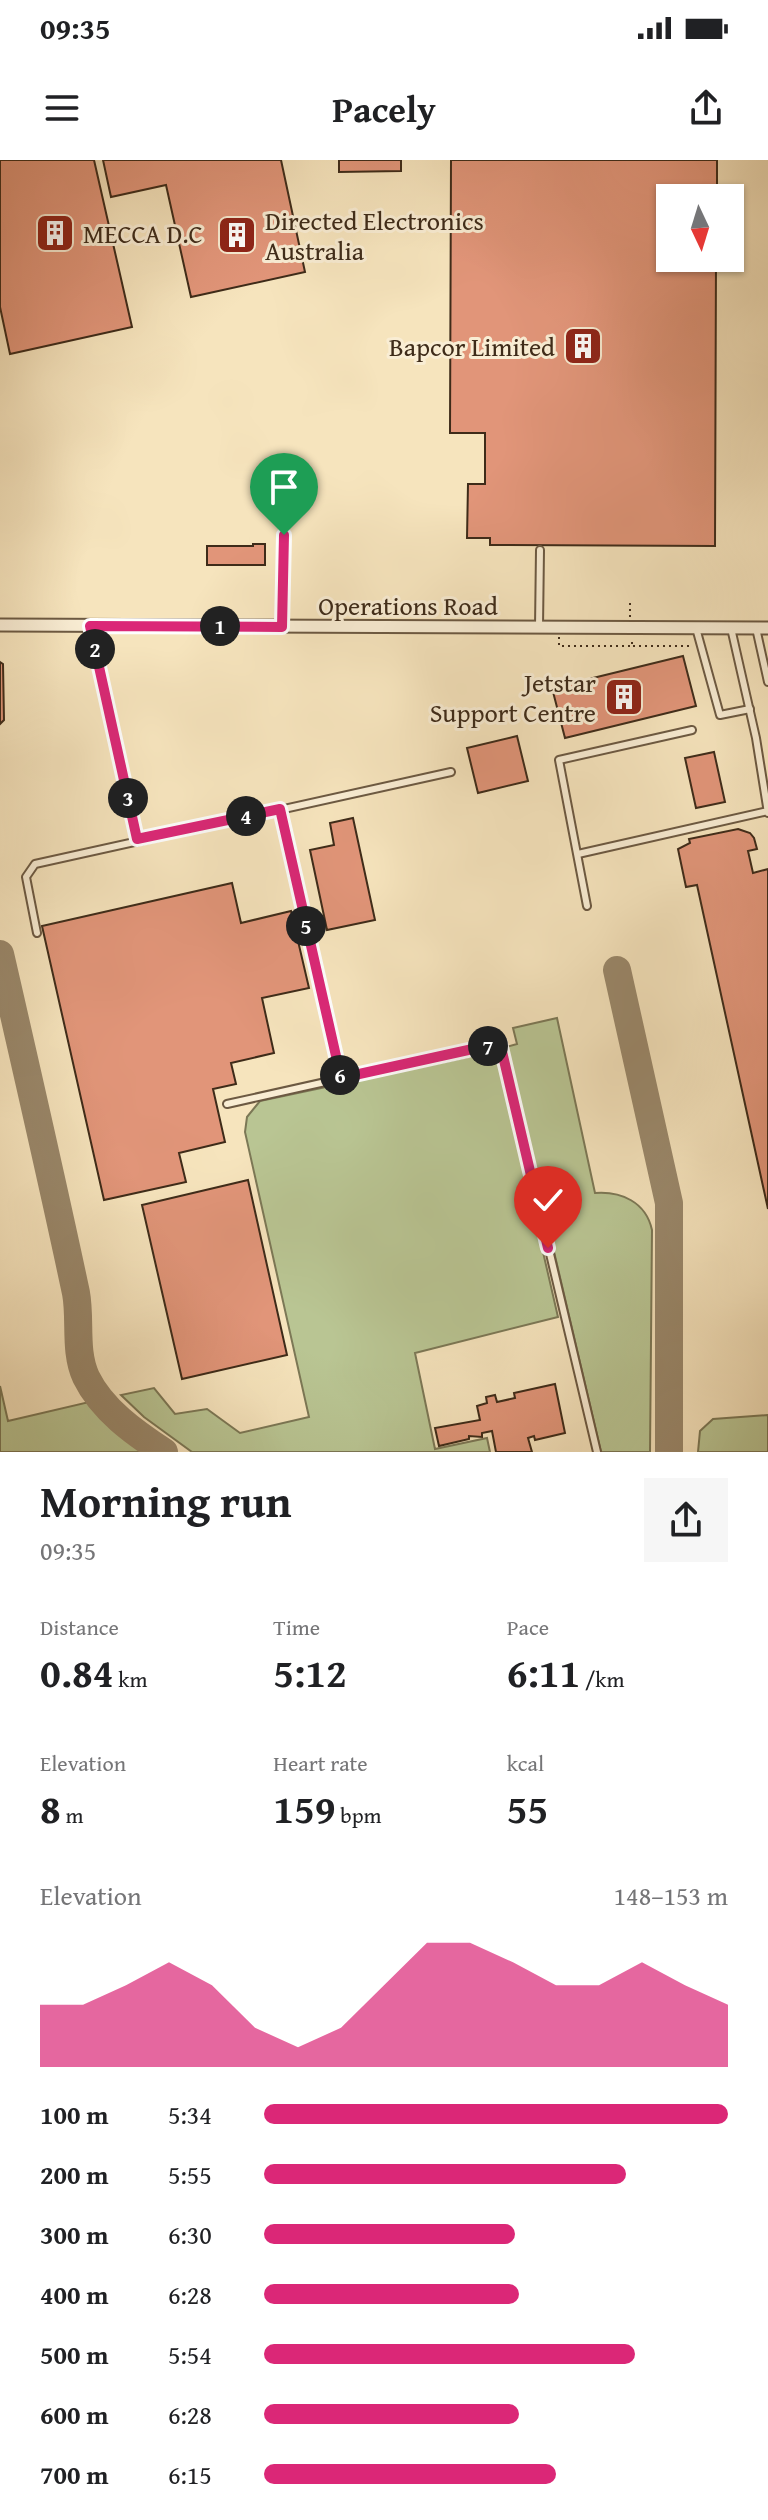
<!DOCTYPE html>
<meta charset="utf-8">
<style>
:root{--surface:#fff;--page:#f6f6f6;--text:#202124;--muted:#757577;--accent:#db2777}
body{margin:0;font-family:"Gentium Book Plus",serif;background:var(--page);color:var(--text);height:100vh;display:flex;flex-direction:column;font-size:30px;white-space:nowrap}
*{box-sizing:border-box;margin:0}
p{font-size:26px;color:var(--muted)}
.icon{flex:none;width:44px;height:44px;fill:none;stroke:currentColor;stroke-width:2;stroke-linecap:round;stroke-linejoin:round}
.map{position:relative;height:1292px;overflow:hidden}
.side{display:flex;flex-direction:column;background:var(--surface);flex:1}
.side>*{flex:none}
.needle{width:52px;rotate:176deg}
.fabs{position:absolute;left:656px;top:24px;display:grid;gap:16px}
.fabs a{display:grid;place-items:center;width:88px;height:88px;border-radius:0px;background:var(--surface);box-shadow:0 2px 6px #0004;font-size:40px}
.pin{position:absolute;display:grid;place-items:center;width:68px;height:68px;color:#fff;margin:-82px -34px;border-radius:50% 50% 50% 0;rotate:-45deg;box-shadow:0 0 8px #0007}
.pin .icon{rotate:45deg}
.km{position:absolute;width:40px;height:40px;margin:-20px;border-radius:50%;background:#222;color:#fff;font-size:22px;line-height:40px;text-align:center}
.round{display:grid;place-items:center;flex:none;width:84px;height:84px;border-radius:0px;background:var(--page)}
.head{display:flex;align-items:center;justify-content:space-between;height:136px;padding:0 40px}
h1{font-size:44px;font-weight:700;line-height:60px}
.stats{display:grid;grid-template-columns:repeat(3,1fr);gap:12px;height:136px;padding:8px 40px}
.stats div{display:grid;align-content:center}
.stats b{font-size:40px;font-weight:700}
.stats small{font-size:22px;font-weight:400}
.stats p{font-size:22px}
.chart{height:224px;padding:16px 40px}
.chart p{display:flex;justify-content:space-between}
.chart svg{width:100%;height:144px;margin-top:8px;fill:var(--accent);opacity:.7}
ul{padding:0 40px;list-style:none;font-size:26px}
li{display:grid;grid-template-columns:128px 96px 1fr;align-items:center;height:60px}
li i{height:20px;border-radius:10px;background:var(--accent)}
.status{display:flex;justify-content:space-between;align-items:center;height:56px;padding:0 40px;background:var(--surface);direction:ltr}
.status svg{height:22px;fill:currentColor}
header{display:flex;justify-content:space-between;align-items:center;height:104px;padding:0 40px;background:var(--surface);font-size:36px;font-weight:700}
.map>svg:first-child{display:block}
.green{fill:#b9c593;stroke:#7c7856;stroke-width:2}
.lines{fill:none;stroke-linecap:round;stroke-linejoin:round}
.taxiway{stroke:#9a886b;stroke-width:28}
.building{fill:#e19579;stroke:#3e2b19;stroke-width:2}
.lane-casing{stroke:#6c5942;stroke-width:10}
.street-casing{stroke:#6c5942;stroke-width:15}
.path{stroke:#3e2b19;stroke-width:2;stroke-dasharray:2 4;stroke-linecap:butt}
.lane{stroke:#f9edd4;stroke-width:6}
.street{stroke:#f9edd4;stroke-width:11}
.route-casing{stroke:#fff;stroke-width:16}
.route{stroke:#db2777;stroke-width:10}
.labels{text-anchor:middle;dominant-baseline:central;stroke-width:6;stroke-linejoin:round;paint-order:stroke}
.poi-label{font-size:26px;fill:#3e2b19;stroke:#f9edd4;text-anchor:start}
.street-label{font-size:26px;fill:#3e2b19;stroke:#f9edd4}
</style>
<div class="status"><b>09:35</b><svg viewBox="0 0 49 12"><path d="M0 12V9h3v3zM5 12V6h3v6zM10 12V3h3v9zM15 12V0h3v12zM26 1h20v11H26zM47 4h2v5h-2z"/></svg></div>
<header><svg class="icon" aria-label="menu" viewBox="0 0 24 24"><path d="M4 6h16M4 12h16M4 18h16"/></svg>Pacely<svg class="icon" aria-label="share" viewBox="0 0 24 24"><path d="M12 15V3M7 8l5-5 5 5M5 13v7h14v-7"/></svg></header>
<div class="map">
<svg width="768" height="1292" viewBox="0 0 768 1292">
<rect width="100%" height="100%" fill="#f6e4bd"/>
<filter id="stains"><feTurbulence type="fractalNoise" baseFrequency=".0025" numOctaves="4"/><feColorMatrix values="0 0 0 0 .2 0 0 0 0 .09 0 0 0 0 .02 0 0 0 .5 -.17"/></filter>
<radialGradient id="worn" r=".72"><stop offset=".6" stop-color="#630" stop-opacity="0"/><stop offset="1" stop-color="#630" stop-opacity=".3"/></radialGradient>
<g class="green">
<path d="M557,858L595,1033C621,1031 646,1042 652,1070L650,1292H601L506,887L517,884L513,868Z"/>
<polygon points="491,892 498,897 558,1157 415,1193 435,1289 487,1278 490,1292 192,1292 144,1257 121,1235 154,1228 175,1254 207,1249 240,1273 309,1257 245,972 247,957 260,941"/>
<polygon points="0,1226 8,1261 89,1242 111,1266 142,1292 0,1292"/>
<polygon points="768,1255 768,1292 698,1292 700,1271 713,1259"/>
</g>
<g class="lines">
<g class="taxiway">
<path d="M0,794C26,907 52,1020 76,1133C81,1160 74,1191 86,1217C102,1250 135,1273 164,1292"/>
<polyline points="617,810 669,1043 669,1292"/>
</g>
</g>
<g class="building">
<polygon points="0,0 94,0 132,167 10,194 0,147"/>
<polygon points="103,0 281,0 305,112 191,137 166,25 111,37"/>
<polygon points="339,0 401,0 401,11 339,12"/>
<polygon points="451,0 717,0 717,38 670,38 670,98 716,98 715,386 490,385 490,378 467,378 468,324 485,324 485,273 450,273"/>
<polygon points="253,384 265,384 265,405 207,405 207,386 253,386"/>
<polygon points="683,496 696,546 565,578 552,528"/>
<polygon points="0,502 3,504 4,560 0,564"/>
<polygon points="517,576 528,621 478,633 467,588"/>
<polygon points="714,592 725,642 696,648 685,598"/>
<polygon points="353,658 375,760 327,770 310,690 334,685 330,663"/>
<polygon points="738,669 750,673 754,678 757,689 748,691 753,713 768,709 768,1049 697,725 686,727 678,689 690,683 689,679"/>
<polygon points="232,723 241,763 291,751 309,828 262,838 274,893 231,903 236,924 213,929 225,982 179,993 186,1022 104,1040 42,766"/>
<polygon points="248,1020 287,1195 182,1219 142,1045"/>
<polygon points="555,1224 565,1273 535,1280 534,1276 528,1278 532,1292 496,1292 492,1271 482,1273 482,1277 469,1276 469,1279 439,1286 435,1268 480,1260 477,1246 487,1243 486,1237 495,1235 497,1242 515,1238 514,1233"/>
</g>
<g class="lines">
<g class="lane-casing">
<g id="lane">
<polyline points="90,466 137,679"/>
<polyline points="282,467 284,375"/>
<polyline points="539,467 540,390"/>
<polyline points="696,468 720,555 750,549"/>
<polyline points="731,468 756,578 768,653"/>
<polyline points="756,468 768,522"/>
<polyline points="280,649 341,918"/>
<polyline points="578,694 768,651"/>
<polyline points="587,746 559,600 692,570"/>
<polyline points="37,773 26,717 35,704 451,612"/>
<polyline points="227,944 500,883 597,1292"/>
</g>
</g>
<g class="street-casing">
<polyline id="street" points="0,465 768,468"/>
</g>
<g class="path">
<polyline points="630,457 630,443"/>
<polyline points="559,477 559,486 632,486 632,479"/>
<polyline points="633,486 691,486"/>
</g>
<use href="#lane" class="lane"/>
<use href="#street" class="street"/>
</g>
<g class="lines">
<g class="route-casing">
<polyline id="route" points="284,375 282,467 90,466 137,679 280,649 341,918 500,883 548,1088"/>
</g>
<use href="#route" class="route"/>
</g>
<defs>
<g id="building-square" transform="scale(2)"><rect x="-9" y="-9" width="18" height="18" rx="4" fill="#8f2418" stroke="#f9edd4"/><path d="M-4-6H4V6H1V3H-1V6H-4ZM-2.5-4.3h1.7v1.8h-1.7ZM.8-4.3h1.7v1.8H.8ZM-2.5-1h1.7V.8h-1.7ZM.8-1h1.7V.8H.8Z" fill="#fff"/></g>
</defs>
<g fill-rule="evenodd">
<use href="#building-square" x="55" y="73"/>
<use href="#building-square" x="237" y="75"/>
<use href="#building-square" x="583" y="186"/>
<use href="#building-square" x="624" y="537"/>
</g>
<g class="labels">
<g class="poi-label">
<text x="265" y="60">Directed Electronics<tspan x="265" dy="30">Australia</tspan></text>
<text x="83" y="73">MECCA D.C</text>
<text x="555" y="186" text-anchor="end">Bapcor Limited</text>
<text x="596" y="522" text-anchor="end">Jetstar<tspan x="596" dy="30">Support Centre</tspan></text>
</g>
<g class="street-label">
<text x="408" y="445">Operations Road</text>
</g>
</g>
<rect width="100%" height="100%" filter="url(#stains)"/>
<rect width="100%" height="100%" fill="url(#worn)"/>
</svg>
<div class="fabs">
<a><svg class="needle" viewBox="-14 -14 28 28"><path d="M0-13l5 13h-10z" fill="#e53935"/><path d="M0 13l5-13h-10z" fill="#757577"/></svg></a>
</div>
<div class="pin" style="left:284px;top:375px;background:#1e9e55"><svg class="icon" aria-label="arrive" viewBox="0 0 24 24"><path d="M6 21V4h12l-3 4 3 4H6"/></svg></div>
<div class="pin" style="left:548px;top:1088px;background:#d93025"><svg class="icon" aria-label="check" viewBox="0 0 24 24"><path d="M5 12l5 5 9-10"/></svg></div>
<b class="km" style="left:220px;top:466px">1</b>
<b class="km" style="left:95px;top:489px">2</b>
<b class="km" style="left:128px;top:638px">3</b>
<b class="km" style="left:246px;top:656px">4</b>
<b class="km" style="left:306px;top:766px">5</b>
<b class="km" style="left:340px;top:915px">6</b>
<b class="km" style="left:488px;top:886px">7</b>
</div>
<section class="side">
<div class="head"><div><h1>Morning run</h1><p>09:35</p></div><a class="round"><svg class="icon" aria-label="share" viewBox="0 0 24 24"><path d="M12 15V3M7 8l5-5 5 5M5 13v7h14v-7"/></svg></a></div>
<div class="stats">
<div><p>Distance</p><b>0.84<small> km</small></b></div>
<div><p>Time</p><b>5:12</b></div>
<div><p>Pace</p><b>6:11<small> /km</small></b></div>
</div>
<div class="stats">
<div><p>Elevation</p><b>8<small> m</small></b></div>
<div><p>Heart rate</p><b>159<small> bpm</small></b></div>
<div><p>kcal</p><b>55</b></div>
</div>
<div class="chart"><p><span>Elevation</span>148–153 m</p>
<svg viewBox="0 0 160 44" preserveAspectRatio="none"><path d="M0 44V25L10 25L20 19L30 12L40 19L50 32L60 38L70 32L80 19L90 6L100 6L110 12L120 19L130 19L140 12L150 19L160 25V44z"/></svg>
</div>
<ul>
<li><b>100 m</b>5:34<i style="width:100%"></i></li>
<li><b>200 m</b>5:55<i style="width:78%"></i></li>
<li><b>300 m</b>6:30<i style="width:54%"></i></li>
<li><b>400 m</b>6:28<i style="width:55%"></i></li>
<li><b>500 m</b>5:54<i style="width:80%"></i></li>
<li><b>600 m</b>6:28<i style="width:55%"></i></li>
<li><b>700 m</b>6:15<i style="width:63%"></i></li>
</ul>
</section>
